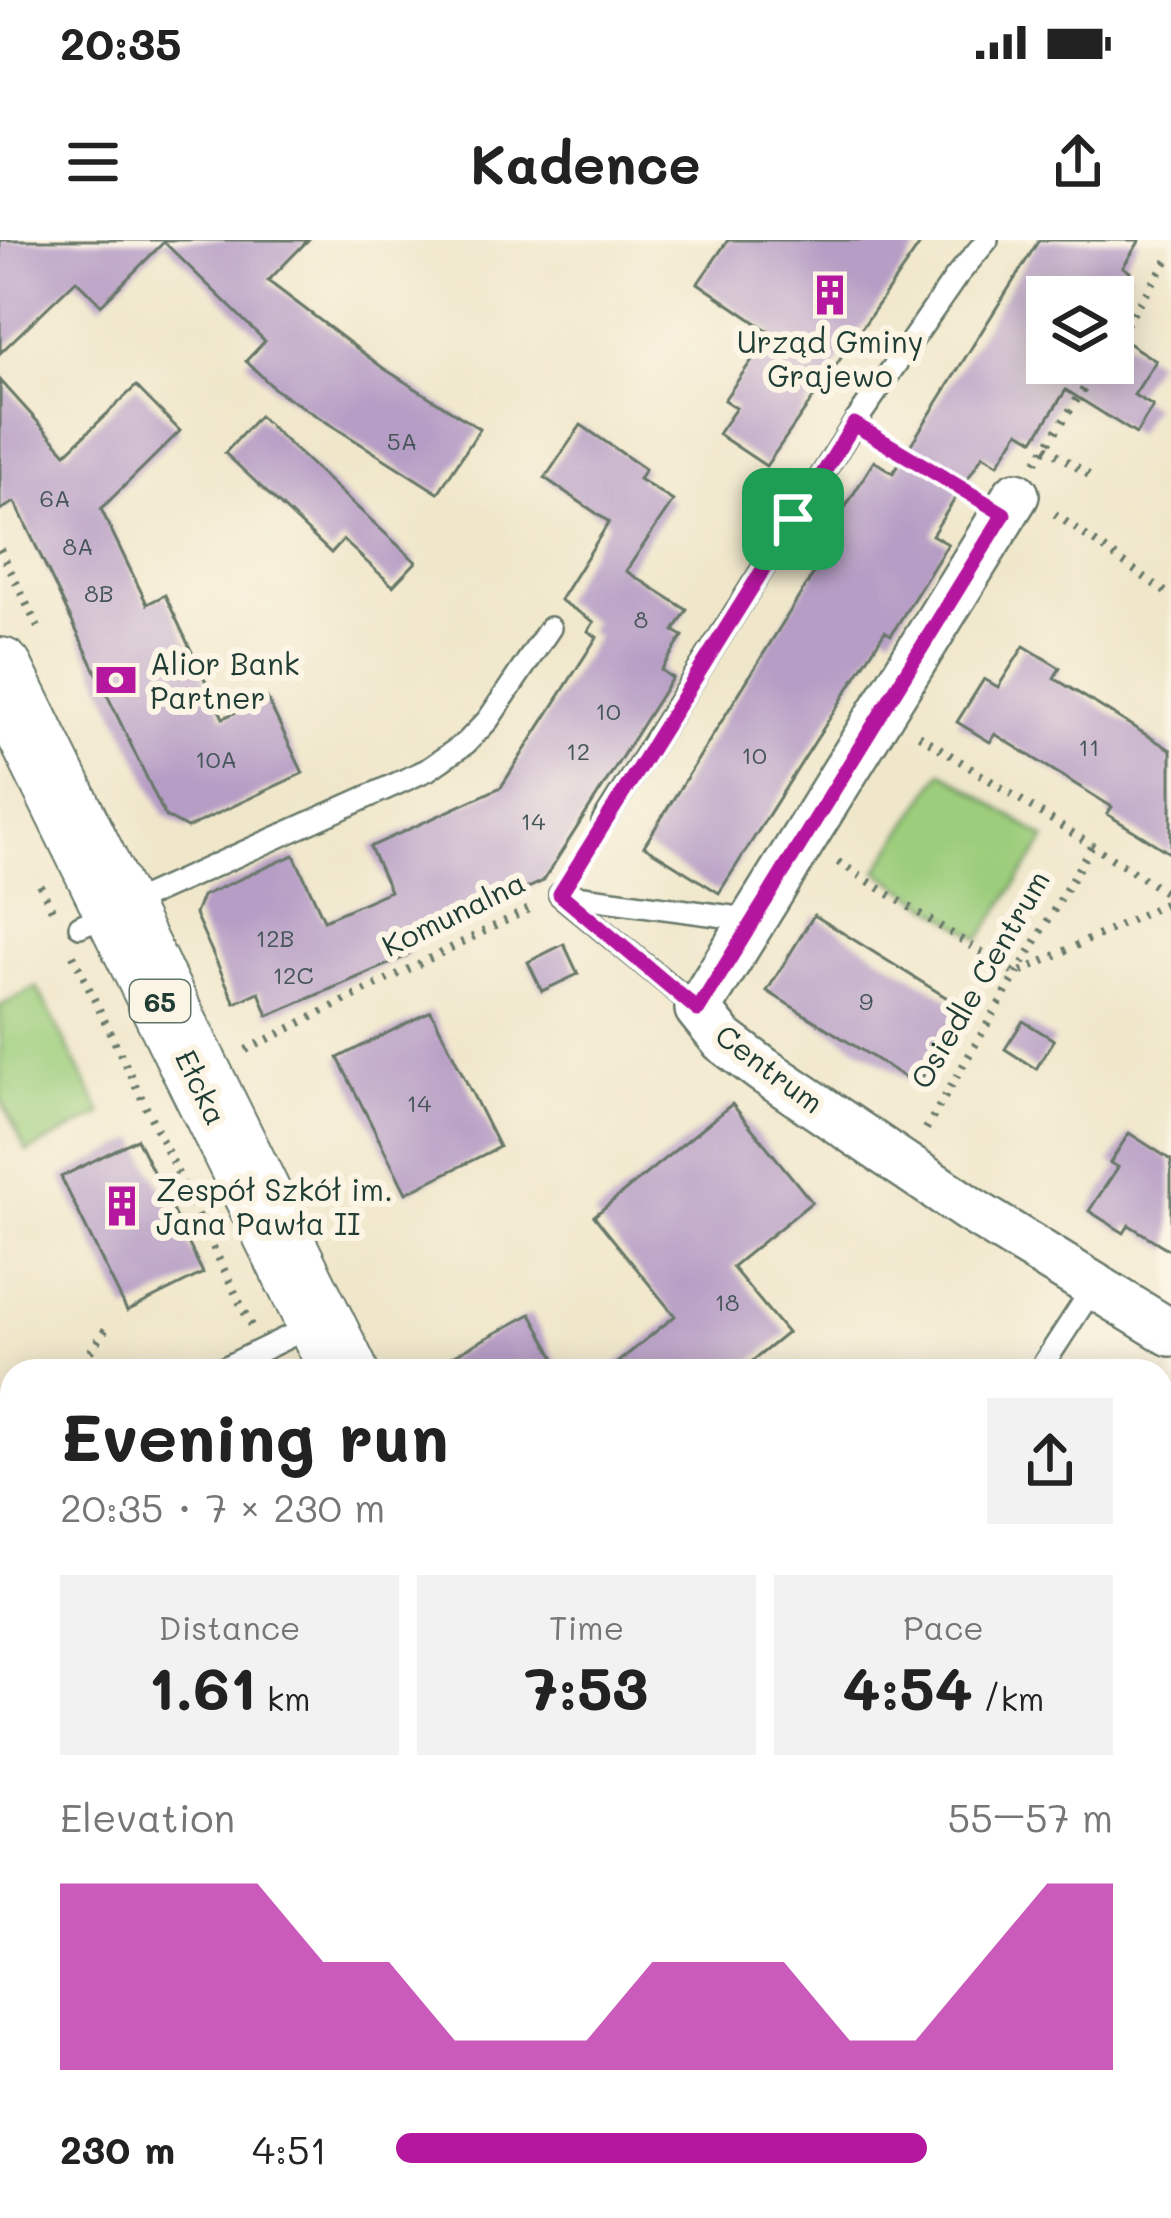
<!DOCTYPE html>
<meta charset="utf-8">
<style>
:root{--surface:#fff;--page:#f2f2f2;--text:#222;--muted:#767676;--accent:#b5179e}
body{margin:0;font-family:Mali,sans-serif;background:var(--page);color:var(--text);height:100vh;display:flex;flex-direction:column;font-size:45px;white-space:nowrap}
*{box-sizing:border-box;margin:0}
p{font-size:39px;color:var(--muted)}
.icon{flex:none;width:66px;height:66px;fill:none;stroke:currentColor;stroke-width:2;stroke-linecap:round;stroke-linejoin:round}
.map{position:relative;flex:1;overflow:hidden}
.side{position:absolute;left:0px;top:1119px;width:1173px;height:861px;display:flex;flex-direction:column;background:var(--surface);border-radius:36px 36px 0 0;box-shadow:0 6px 30px #0003}
.side>*{flex:none}
.tools{position:absolute;left:1026px;top:36px;display:grid;gap:24px}
.tools a{display:grid;place-items:center;width:108px;height:108px;border-radius:0px;background:var(--surface);box-shadow:0 6px 30px #0003;font-size:60px}
.pin{position:absolute;display:grid;place-items:center;width:102px;height:102px;color:#fff;margin:-51px;border-radius:24px;box-shadow:0 6px 18px #0006}
.round{display:grid;place-items:center;flex:none;width:126px;height:126px;border-radius:0px;background:var(--page)}
.overview{display:flex;align-items:center;justify-content:space-between;height:204px;padding:0 60px}
h1{font-size:66px;font-weight:700;line-height:90px}
.figures{display:grid;grid-template-columns:repeat(3,1fr);gap:18px;height:204px;padding:12px 60px}
.figures div{display:grid;align-content:center;border-radius:0px;background:var(--page);text-align:center}
.figures b{font-size:60px;font-weight:700}
.figures small{font-size:33px;font-weight:400}
.figures p{font-size:33px}
.chart{height:336px;padding:24px 60px}
.chart p{display:flex;justify-content:space-between}
.chart svg{width:100%;height:216px;margin-top:12px;fill:var(--accent);opacity:.7}
ul{padding:0 60px;list-style:none;font-size:39px}
li{display:grid;grid-template-columns:192px 144px 1fr;align-items:center;height:90px}
li i{height:30px;border-radius:15px;background:var(--accent)}
.status{display:flex;justify-content:space-between;align-items:center;height:84px;padding:0 60px;background:var(--surface);direction:ltr}
.status svg{height:33px;fill:currentColor}
header{display:flex;justify-content:space-between;align-items:center;height:156px;padding:0 60px;background:var(--surface);font-size:54px;font-weight:700}
.map>svg:first-child{display:block}
.built{fill:#d1d9f9}
.green{fill:#9ccd7c;stroke:#5e8558;stroke-width:3}
.building{fill:#b69dc5}
.lines{fill:none;stroke-linecap:round;stroke-linejoin:round}
.lane-casing{stroke:#687869;stroke-width:26}
.street-casing{stroke:#687869;stroke-width:50}
.primary-casing{stroke:#687869;stroke-width:70}
.path{stroke:#687869;stroke-width:8;stroke-dasharray:3 9;stroke-linecap:butt}
.lane{stroke:#fff;stroke-width:21}
.street{stroke:#fff;stroke-width:45}
.primary{stroke:#fff;stroke-width:66}
.route-casing{stroke:#fff;stroke-width:24}
.route{stroke:#b5179e;stroke-width:15}
.labels{text-anchor:middle;dominant-baseline:central;stroke-width:12;stroke-linejoin:round;paint-order:stroke}
.number-label{font-size:24px;fill:#455558}
.shield{fill:#fcf5e5;stroke:#617469;stroke-width:3}
.shield-label{font-size:27px;font-weight:bold;fill:#1f3d34}
.poi-label{font-size:30px;fill:#1f3d34;stroke:#fcf5e5;text-anchor:start}
.street-label{font-size:30px;fill:#1f3d34;stroke:#fcf5e5}
</style>
<div class="status"><b>20:35</b><svg viewBox="0 0 49 12"><path d="M0 12V9h3v3zM5 12V6h3v6zM10 12V3h3v9zM15 12V0h3v12zM26 1h20v11H26zM47 4h2v5h-2z"/></svg></div>
<header><svg class="icon" aria-label="menu" viewBox="0 0 24 24"><path d="M4 6h16M4 12h16M4 18h16"/></svg>Kadence<svg class="icon" aria-label="share" viewBox="0 0 24 24"><path d="M12 15V3M7 8l5-5 5 5M5 13v7h14v-7"/></svg></header>
<div class="map">
<svg width="1171" height="1978" viewBox="0 0 1171 1978">
<rect width="100%" height="100%" fill="#fcf5e5"/>
<filter id="ink" filterUnits="userSpaceOnUse"><feTurbulence type="fractalNoise" baseFrequency=".00833" numOctaves="2"/><feDisplacementMap in="SourceGraphic" scale="24" xChannelSelector="R" yChannelSelector="G"/><feConvolveMatrix kernelMatrix="1 2 1 2 8 2 1 2 1" color-interpolation-filters="sRGB"/></filter>
<filter id="wash" filterUnits="userSpaceOnUse"><feTurbulence type="fractalNoise" baseFrequency=".004" numOctaves="4" result="noise"/><feDisplacementMap in="SourceGraphic" scale="48" xChannelSelector="R" yChannelSelector="G"/><feGaussianBlur stdDeviation="2.7" result="paint"/><feColorMatrix in="noise" values="0 0 0 0 0 0 0 0 0 0 0 0 0 0 0 0 0 1.4 0 .05"/><feComposite in="paint" operator="in"/></filter>
<g filter="url(#wash)">
<rect width="100%" height="100%" fill="#f0e7cb"/>
<polygon class="built" points="1171,1768 1171,1978 1038,1978 1044,1968 1161,1968 1161,1784"/>
<g class="green">
<polygon points="942,531 1046,599 980,699 877,631"/>
<polygon points="37,747 102,874 27,912 0,858 0,766"/>
<polygon points="0,1724 12,1737 12,1847 0,1868"/>
<polygon points="1168,1772 1171,1773 1171,1967 1166,1975 1155,1968 1161,1968 1161,1783"/>
</g>
<g id="blocks">
<g class="building">
<polygon points="0,0 308,0 268,41 383,128 480,189 438,253 276,150 246,121 265,101 164,2 101,65 76,40 0,113"/>
<polygon points="728,0 923,0 766,226 718,194 736,168 724,160 771,93 698,43"/>
<polygon points="1039,0 1140,0 1123,27 1130,32 1114,57 1047,57 1047,123 1113,123 1123,100 1156,121 1134,155 1153,166 1136,194 1066,150 1034,200 1019,191 998,224 983,215 932,295 948,304 891,395 885,391 719,653 644,606 830,307 823,303 874,221 893,233"/>
<polygon points="0,140 66,213 136,146 180,191 101,269 147,364 165,355 223,478 267,458 303,533 187,588 165,576 15,262 0,270"/>
<polygon points="259,176 416,322 393,346 343,300 331,313 225,213"/>
<polygon points="581,185 645,229 639,239 673,261 626,331 687,370 674,391 683,396 661,430 672,438 543,641 407,704 411,711 405,717 268,776 259,752 235,763 195,674 202,656 294,615 324,680 390,651 370,607 501,547 597,397 588,391 594,382 560,360 609,282 545,238"/>
<polygon points="1024,406 1060,428 1054,438 1171,510 1171,614 1107,574 1112,567 995,494 990,502 957,482 984,439 998,447"/>
<polygon points="814,675 965,769 917,845 767,751"/>
<polygon points="564,704 578,734 542,751 528,722"/>
<polygon points="431,771 499,907 406,953 338,818"/>
<polygon points="1023,781 1054,800 1036,829 1005,809"/>
<polygon points="732,864 812,962 732,1027 787,1093 740,1131 607,1131 675,1076 594,976"/>
<polygon points="1129,893 1171,920 1171,1011 1129,985 1124,993 1089,971 1118,927 1110,923"/>
<polygon points="137,899 203,1033 127,1071 61,937"/>
<polygon points="531,1074 562,1131 425,1131"/>
</g>
</g>
</g>
<g filter="url(#ink)">
<use href="#blocks" fill-opacity="0" stroke="#687869" stroke-width="3"/>
<g class="lines">
<g class="lane-casing">
<g id="lane">
<polyline points="603,582 854,184 956,37 987,0"/>
<polyline points="560,654 732,677 749,683"/>
<polyline points="560,655 698,769"/>
<polyline points="80,686 427,530 466,503 488,480 550,388"/>
<polyline points="218,1131 315,1084"/>
<polyline points="1039,1131 1095,1045"/>
<polyline points="0,1244 12,1238"/>
<polyline points="0,1663 12,1662"/>
<polyline points="498,1978 516,1968"/>
</g>
</g>
<g class="street-casing">
<g id="street">
<polyline points="1016,255 698,769 723,800 763,830 969,969 1171,1093"/>
<polyline points="1161,1646 1171,1630"/>
<polyline points="948,1978 954,1968"/>
</g>
</g>
<g class="primary-casing">
<g id="primary">
<polyline points="0,431 344,1131"/>
<polyline points="775,1968 780,1978"/>
</g>
</g>
<g class="path">
<polyline points="1113,104 1171,15"/>
<polyline points="877,197 967,252"/>
<polyline points="1046,207 1095,239"/>
<polyline points="1036,222 1101,123"/>
<polyline points="1055,274 1171,356"/>
<polyline points="0,309 41,394"/>
<polyline points="919,495 1171,656"/>
<polyline points="838,622 1016,734 1171,661"/>
<polyline points="40,645 54,674"/>
<polyline points="73,715 251,1086"/>
<polyline points="246,810 533,667"/>
<polyline points="926,889 1092,605"/>
<polyline points="76,1131 110,1083"/>
<polyline points="161,1131 189,1117"/>
<polyline points="1161,1360 1171,1362"/>
<polyline points="1161,1498 1171,1482"/>
<polyline points="1161,1755 1171,1740"/>
<polyline points="704,1968 709,1978"/>
<polyline points="48,1978 58,1968"/>
<polyline points="439,1978 457,1968"/>
<polyline points="553,1978 573,1968"/>
<polyline points="1021,1978 1028,1968"/>
</g>
<use href="#lane" class="lane"/>
<use href="#street" class="street"/>
<use href="#primary" class="primary"/>
</g>
</g>
<g class="lines" filter="url(#ink)">
<g class="route-casing">
<polygon id="route" points="854,184 1004,274 698,770 560,654"/>
</g>
<use href="#route" class="route"/>
</g>
<defs>
<g id="building-bare" transform="scale(3.24)"><path d="M-4-6H4V6H1V3H-1V6H-4ZM-2.5-4.3h1.7v1.8h-1.7ZM.8-4.3h1.7v1.8H.8ZM-2.5-1h1.7V.8h-1.7ZM.8-1h1.7V.8H.8Z" fill="#b5179e" stroke="#fcf5e5" stroke-width="2.5" paint-order="stroke"/></g>
<g id="bank-bare" transform="scale(3.24)"><path d="M-6-4H6V4H-6ZM0-2.3a2.3 2.3 0 1 0 0 4.6a2.3 2.3 0 1 0 0-4.6Z" fill="#b5179e" stroke="#fcf5e5" stroke-width="2.5" paint-order="stroke"/></g>
</defs>
<g fill-rule="evenodd">
<use href="#building-bare" x="830" y="55"/>
<use href="#bank-bare" x="116" y="440"/>
<use href="#building-bare" x="122" y="966"/>
</g>
<g class="labels">
<g class="number-label">
<text x="402" y="200">5A</text>
<text x="55" y="257">6A</text>
<text x="78" y="305">8A</text>
<text x="99" y="352">8B</text>
<text x="641" y="378">8</text>
<text x="608" y="470">10</text>
<text x="1089" y="506">11</text>
<text x="578" y="510">12</text>
<text x="754" y="514">10</text>
<text x="216" y="518">10A</text>
<text x="533" y="580">14</text>
<text x="275" y="697">12B</text>
<text x="293" y="734">12C</text>
<text x="866" y="760">9</text>
<text x="419" y="862">14</text>
<text x="727" y="1061">18</text>
</g>
<rect class="shield" x="130" y="740" width="60" height="42" rx="9"/>
<g class="shield-label">
<text x="160" y="761">65</text>
</g>
<g class="poi-label">
<text x="830" y="101" text-anchor="middle">Urząd Gminy<tspan x="830" dy="34">Grajewo</tspan></text>
<text x="150" y="423">Alior Bank<tspan x="150" dy="34">Partner</tspan></text>
<text x="156" y="949">Zespół Szkół im.<tspan x="156" dy="34">Jana Pawła II</tspan></text>
</g>
<g class="street-label">
<text transform="translate(453 673) rotate(-26)">Komunalna</text>
<text transform="translate(979 739) rotate(-60)">Osiedle Centrum</text>
<text transform="translate(770 828) rotate(37)">Centrum</text>
<text transform="translate(202 847) rotate(64)">Ełcka</text>
</g>
</g>
</svg>
<div class="tools">
<a><svg class="icon" aria-label="layers" viewBox="0 0 24 24"><path d="M12 4l9 5-9 5-9-5zM3 14l9 5 9-5"/></svg></a>
</div>
<div class="pin" style="left:793px;top:279px;background:#1e9e55"><svg class="icon" aria-label="arrive" viewBox="0 0 24 24"><path d="M6 21V4h12l-3 4 3 4H6"/></svg></div>
<section class="side">
<div class="overview"><div><h1>Evening run</h1><p>20:35 · 7 × 230 m</p></div><a class="round"><svg class="icon" aria-label="share" viewBox="0 0 24 24"><path d="M12 15V3M7 8l5-5 5 5M5 13v7h14v-7"/></svg></a></div>
<div class="figures">
<div><p>Distance</p><b>1.61<small> km</small></b></div>
<div><p>Time</p><b>7:53</b></div>
<div><p>Pace</p><b>4:54<small> /km</small></b></div>
</div>
<div class="chart"><p><span>Elevation</span>55–57 m</p>
<svg viewBox="0 0 160 44" preserveAspectRatio="none"><path d="M0 44V6L10 6L20 6L30 6L40 22L50 22L60 38L70 38L80 38L90 22L100 22L110 22L120 38L130 38L140 22L150 6L160 6V44z"/></svg>
</div>
<ul>
<li><b>230 m</b>4:51<i style="width:74%"></i></li>
</ul>
</section>
</div>
